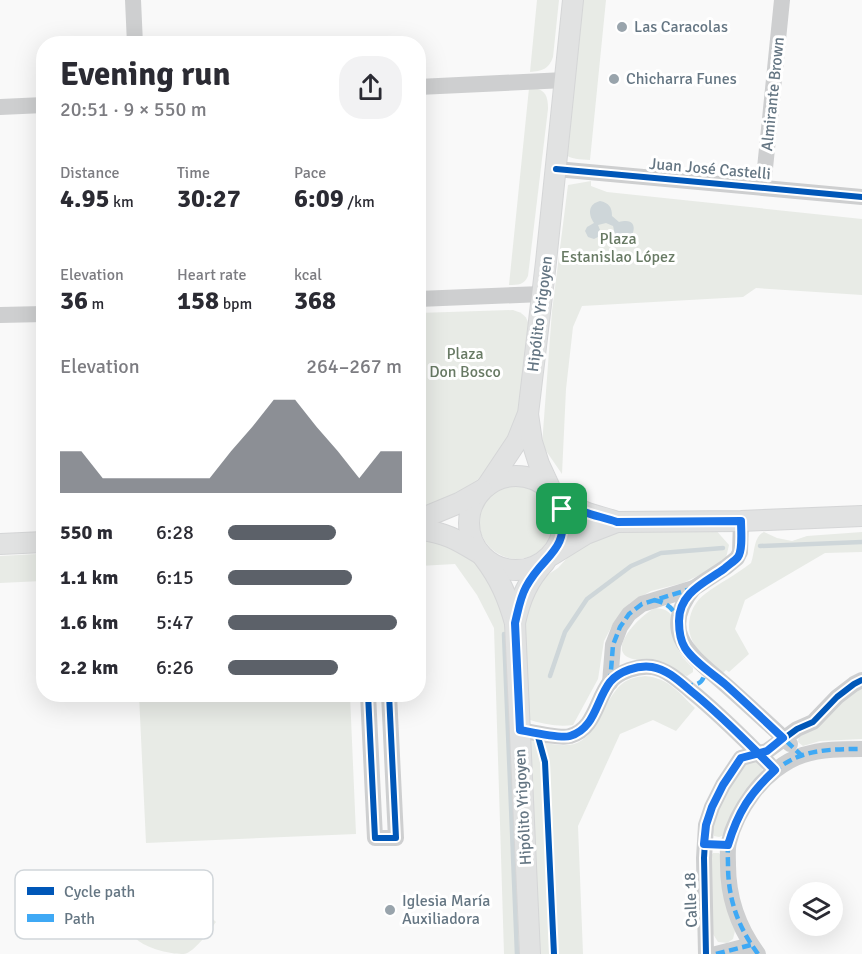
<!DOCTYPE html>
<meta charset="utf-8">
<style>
:root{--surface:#fff;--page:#f2f2f3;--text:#2b2b33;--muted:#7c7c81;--accent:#5c6169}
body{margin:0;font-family:Signika,sans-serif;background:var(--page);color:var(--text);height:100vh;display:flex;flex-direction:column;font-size:22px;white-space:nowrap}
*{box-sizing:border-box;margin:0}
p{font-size:20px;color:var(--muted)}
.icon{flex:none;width:33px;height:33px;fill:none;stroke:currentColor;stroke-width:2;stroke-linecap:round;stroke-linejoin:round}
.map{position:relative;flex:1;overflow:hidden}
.panel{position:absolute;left:36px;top:36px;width:390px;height:666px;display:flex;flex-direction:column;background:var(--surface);border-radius:24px;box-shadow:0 6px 24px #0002}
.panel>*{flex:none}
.controls{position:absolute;left:789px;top:882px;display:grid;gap:12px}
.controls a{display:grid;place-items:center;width:54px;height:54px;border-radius:50%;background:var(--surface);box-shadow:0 6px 24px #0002;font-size:30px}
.pin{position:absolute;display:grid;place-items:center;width:51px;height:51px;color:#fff;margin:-26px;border-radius:12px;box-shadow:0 3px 9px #0006}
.round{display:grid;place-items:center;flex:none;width:63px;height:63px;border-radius:24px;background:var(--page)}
.summary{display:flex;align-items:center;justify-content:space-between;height:102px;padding:0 24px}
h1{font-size:33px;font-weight:700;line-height:45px}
.figures{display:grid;grid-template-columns:repeat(3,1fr);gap:9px;height:102px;padding:6px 24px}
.figures div{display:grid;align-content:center}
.figures b{font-size:26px;font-weight:700}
.figures small{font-size:16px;font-weight:400}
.figures p{font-size:16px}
.chart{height:168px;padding:12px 24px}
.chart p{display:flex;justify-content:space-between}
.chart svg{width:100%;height:108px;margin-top:6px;fill:var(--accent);opacity:.7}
ul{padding:0 24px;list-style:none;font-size:20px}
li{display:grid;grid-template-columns:96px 72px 1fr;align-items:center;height:45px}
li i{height:15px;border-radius:8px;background:var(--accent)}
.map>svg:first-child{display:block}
.green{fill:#e8ebe6}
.water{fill:#ced6d9}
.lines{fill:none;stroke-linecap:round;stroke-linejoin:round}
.stream{stroke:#ced6d9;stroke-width:4.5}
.major-casing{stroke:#d5d6d7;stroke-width:22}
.minor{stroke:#cecfd0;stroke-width:16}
.major{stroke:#e1e2e2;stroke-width:20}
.quiet{stroke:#3fa9f5;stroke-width:4.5;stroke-dasharray:9 4.5;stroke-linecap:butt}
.cycleway-casing{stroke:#fff;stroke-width:10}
.cycleway{stroke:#0057b8;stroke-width:6}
.route-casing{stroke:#fff;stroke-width:12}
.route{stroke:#1a73e8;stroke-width:8}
.poi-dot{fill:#99a4ac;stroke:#fff;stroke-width:2}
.labels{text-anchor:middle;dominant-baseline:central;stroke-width:6;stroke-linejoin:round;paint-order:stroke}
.poi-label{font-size:16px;fill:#657683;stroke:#fff;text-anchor:start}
.street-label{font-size:16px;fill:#657683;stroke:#fff}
.park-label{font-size:16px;fill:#687a64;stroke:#fff}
.key{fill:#fff;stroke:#d1d6da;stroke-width:1.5}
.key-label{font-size:16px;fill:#657683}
</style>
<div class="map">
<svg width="862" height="954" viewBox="0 0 862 954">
<rect width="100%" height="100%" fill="#f9f9f9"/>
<g class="green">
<path d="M537,0H559L553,57C549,69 542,71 530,72Z"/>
<path d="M580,0H606L590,160C581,159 570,160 564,153Z"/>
<path d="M529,88C544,88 548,94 548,109L528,276C524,285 518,285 509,285Z"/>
<polygon points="591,181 591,186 607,192 862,219 862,295 756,288 743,297 582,306 573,327 566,389 562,474 542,445 552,311 568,185"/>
<path d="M513,310C523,313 527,316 529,326L520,414L498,462L468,488L423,509L418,508V313Z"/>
<circle cx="517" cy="521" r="38"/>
<path d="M714,528L729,545L726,558L708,571L683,583L651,591L630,603L614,622L604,641L598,679L573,725C558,727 542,724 527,719L523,639L527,603L543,578L558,568L580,544L614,530Z"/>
<path d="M764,532L777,538L792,541L807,536L862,532V552L825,553L745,600L735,629L749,654L729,672L726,670L722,674C705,658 684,643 690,617C692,608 697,600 705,594C719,583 736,575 751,563C755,553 753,537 764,532Z"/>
<polygon points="418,539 440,540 468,556 489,577 507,619 521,954 504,954 494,628 477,595 455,564 419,566"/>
<polygon points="37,554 40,557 42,581 0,583 0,556"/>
<path d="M655,608C681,609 672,631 678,649C681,656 687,662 693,668V672L687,676L641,660C599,658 637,617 655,608Z"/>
<path d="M645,676C669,678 679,693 695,708L676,731L653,720L620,734L578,826L583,954H539L529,743L531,740C543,742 556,746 568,745C598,743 602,699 623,683C630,678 637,677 645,676Z"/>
<polygon points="862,686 862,739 820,741 803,746 798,742 799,735"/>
<polygon points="139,695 350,695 356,834 146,843"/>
<path d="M748,761H758L763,767L762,774L725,835L719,837L714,836C707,818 737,777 748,761Z"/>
<polygon points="713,853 719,853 722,858 735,931 733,939 727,943 718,942 713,934 710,858"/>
<path d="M162,892L181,895L197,904L216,922C209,931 195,952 184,954C160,954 118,941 129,912C132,903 135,899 143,895C149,893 156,893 162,892Z"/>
</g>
<path class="water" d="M600,201C609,203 612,207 612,216L619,222C647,214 629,255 616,235C614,233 614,229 613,226L606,223L598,225L600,230L598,237L594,239L588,237L585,231L587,227L594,223C588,214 588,204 600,201Z"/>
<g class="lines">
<g class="stream">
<polyline points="760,546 862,542"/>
<polyline points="504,634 517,954"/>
<polyline points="550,676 565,632 587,599 631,566 661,553 723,548"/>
</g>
<g class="major-casing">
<g id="major">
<circle cx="516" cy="523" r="47"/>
<polyline points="487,486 517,441 527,416"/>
<polyline points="551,490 539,464 532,442 528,414 546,262 573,0"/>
<path d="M555,494C564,501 574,507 585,512C595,516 607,518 617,522"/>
<polyline points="418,520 459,503 482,490"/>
<path d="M418,529C446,533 456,539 479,553"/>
<polyline points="0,544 44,542"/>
<polyline points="552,555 586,534 617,522 741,521 862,516"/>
<path d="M484,558C500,579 508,598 515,623L530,954"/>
<path d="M515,623C520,599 528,580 545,562"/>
</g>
</g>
<g class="minor">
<polyline points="133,0 135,44"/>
<polyline points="418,87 565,80"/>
<polyline points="0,107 44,105"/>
<polyline points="556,169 862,197"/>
<polyline points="763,188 782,0"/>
<polyline points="418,299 542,294"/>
<polyline points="0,315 44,314"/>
<path d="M694,588C655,635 696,658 729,688C749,706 770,725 790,744"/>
<polyline points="610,683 613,645 620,627 629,614 642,604 694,588 726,567 737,558 740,552 741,521"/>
<polyline points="368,694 375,838 396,838 389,694"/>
<path d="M520,730C531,732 561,739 570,736C595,729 596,700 610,682C619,672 638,665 652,667C668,670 679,681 691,691C721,715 748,743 775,770"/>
<polyline points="706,954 704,858 706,825 712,807 723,785 741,758 767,751 797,729 813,722 837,697 854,684 862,680"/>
<polyline points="716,954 751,945"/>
<path d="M758,954C738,927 728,899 728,865C728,857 727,849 729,842C733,824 742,808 753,793C765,777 784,761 803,755C822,749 842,749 862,749"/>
</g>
<use href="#major" class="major"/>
<g class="quiet">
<path d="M694,588C683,602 675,617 680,635C687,659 712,673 730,689C754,711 778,733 801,755"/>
<path d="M654,600C667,603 672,607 678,619"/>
<polyline points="610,683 613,645 620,627 629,614 642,604 694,588 726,567 737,558 740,552 741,521"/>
<path d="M684,685C698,686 705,683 705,668"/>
<polyline points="716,954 751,945"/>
<path d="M758,954C738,927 728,899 728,865C728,857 727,849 729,842C733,824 742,808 753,793C765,777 784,761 803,755C822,749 842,749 862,749"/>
</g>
<g class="cycleway-casing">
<g id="cycleway">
<polyline points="556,169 862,197"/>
<polyline points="368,694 375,838 396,838 389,694"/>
<path d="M520,730C531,732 561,739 570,736C595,729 596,700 610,682C619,672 638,665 652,667C668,670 679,681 691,691C721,715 748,743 775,770"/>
<polyline points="537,733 545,762 554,954"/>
<polyline points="706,954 704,858 706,825 712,807 723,785 741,758 767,751 797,729 813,722 837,697 854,684 862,680"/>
</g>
</g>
<use href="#cycleway" class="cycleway"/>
</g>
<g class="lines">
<g class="route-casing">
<path id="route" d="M562,509C568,554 544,553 526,587C520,598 518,611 515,623L520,730C531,732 561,739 570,736C595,729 596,700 610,682C619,671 638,665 652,667C668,670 679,681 691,691C721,715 748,743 775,770C750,793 738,812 728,845L704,844L706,825L712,807L723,785L741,758L767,751L783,738C764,720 745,702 726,685C713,674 694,662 685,648C680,640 679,630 679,621C679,593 704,583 724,569C728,565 735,561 738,557C743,550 741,530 741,521L617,522C606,518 595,516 584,512C573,507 564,500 554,494L562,509"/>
</g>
<use href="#route" class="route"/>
</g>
<g class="poi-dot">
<circle cx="622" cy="27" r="6"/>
<circle cx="614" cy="79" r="6"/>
<circle cx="390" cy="910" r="6"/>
</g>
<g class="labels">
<g class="poi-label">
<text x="634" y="27">Las Caracolas</text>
<text x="626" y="79">Chicharra Funes</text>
<text x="402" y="901">Iglesia María<tspan x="402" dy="18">Auxiliadora</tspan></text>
</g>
<g class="street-label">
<text transform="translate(773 94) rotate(-84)">Almirante Brown</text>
<text transform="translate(710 169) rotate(5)">Juan José Castelli</text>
<text transform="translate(540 314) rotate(-83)">Hipólito Yrigoyen</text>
<text transform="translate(523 807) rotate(-93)">Hipólito Yrigoyen</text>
<text transform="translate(691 900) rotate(-92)">Calle 18</text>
</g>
<g class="park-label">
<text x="618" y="239">Plaza<tspan x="618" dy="18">Estanislao López</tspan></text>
<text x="465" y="354">Plaza<tspan x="465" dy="18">Don Bosco</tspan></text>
</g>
</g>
<rect x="15" y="870" width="198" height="69" rx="9" class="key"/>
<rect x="27" y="887" width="27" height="8" fill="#0057b8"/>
<rect x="27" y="914" width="27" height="8" fill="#3fa9f5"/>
<g class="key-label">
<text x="64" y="897">Cycle path</text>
<text x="64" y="924">Path</text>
</g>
</svg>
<div class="controls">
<a><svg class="icon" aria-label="layers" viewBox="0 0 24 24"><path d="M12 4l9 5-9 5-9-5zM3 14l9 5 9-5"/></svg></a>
</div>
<div class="pin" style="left:562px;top:509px;background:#1e9e55"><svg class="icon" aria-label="arrive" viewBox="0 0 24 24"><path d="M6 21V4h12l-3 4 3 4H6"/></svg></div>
<section class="panel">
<div class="summary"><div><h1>Evening run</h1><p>20:51 · 9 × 550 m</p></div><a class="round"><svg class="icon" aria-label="share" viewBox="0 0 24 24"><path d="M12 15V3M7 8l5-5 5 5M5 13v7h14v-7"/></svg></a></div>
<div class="figures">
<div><p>Distance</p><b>4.95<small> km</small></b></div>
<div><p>Time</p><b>30:27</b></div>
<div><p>Pace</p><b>6:09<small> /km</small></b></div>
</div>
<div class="figures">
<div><p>Elevation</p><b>36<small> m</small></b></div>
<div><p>Heart rate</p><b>158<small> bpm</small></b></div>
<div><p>kcal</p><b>368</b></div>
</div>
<div class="chart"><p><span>Elevation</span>264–267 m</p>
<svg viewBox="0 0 160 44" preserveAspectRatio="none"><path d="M0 44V27L10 27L20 38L30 38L40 38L50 38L60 38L70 38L80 27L90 17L100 6L110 6L120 17L130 27L140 38L150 27L160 27V44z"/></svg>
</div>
<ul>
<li><b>550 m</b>6:28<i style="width:62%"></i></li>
<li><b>1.1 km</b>6:15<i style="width:71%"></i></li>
<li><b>1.6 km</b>5:47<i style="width:97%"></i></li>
<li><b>2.2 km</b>6:26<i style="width:63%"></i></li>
</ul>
</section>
</div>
